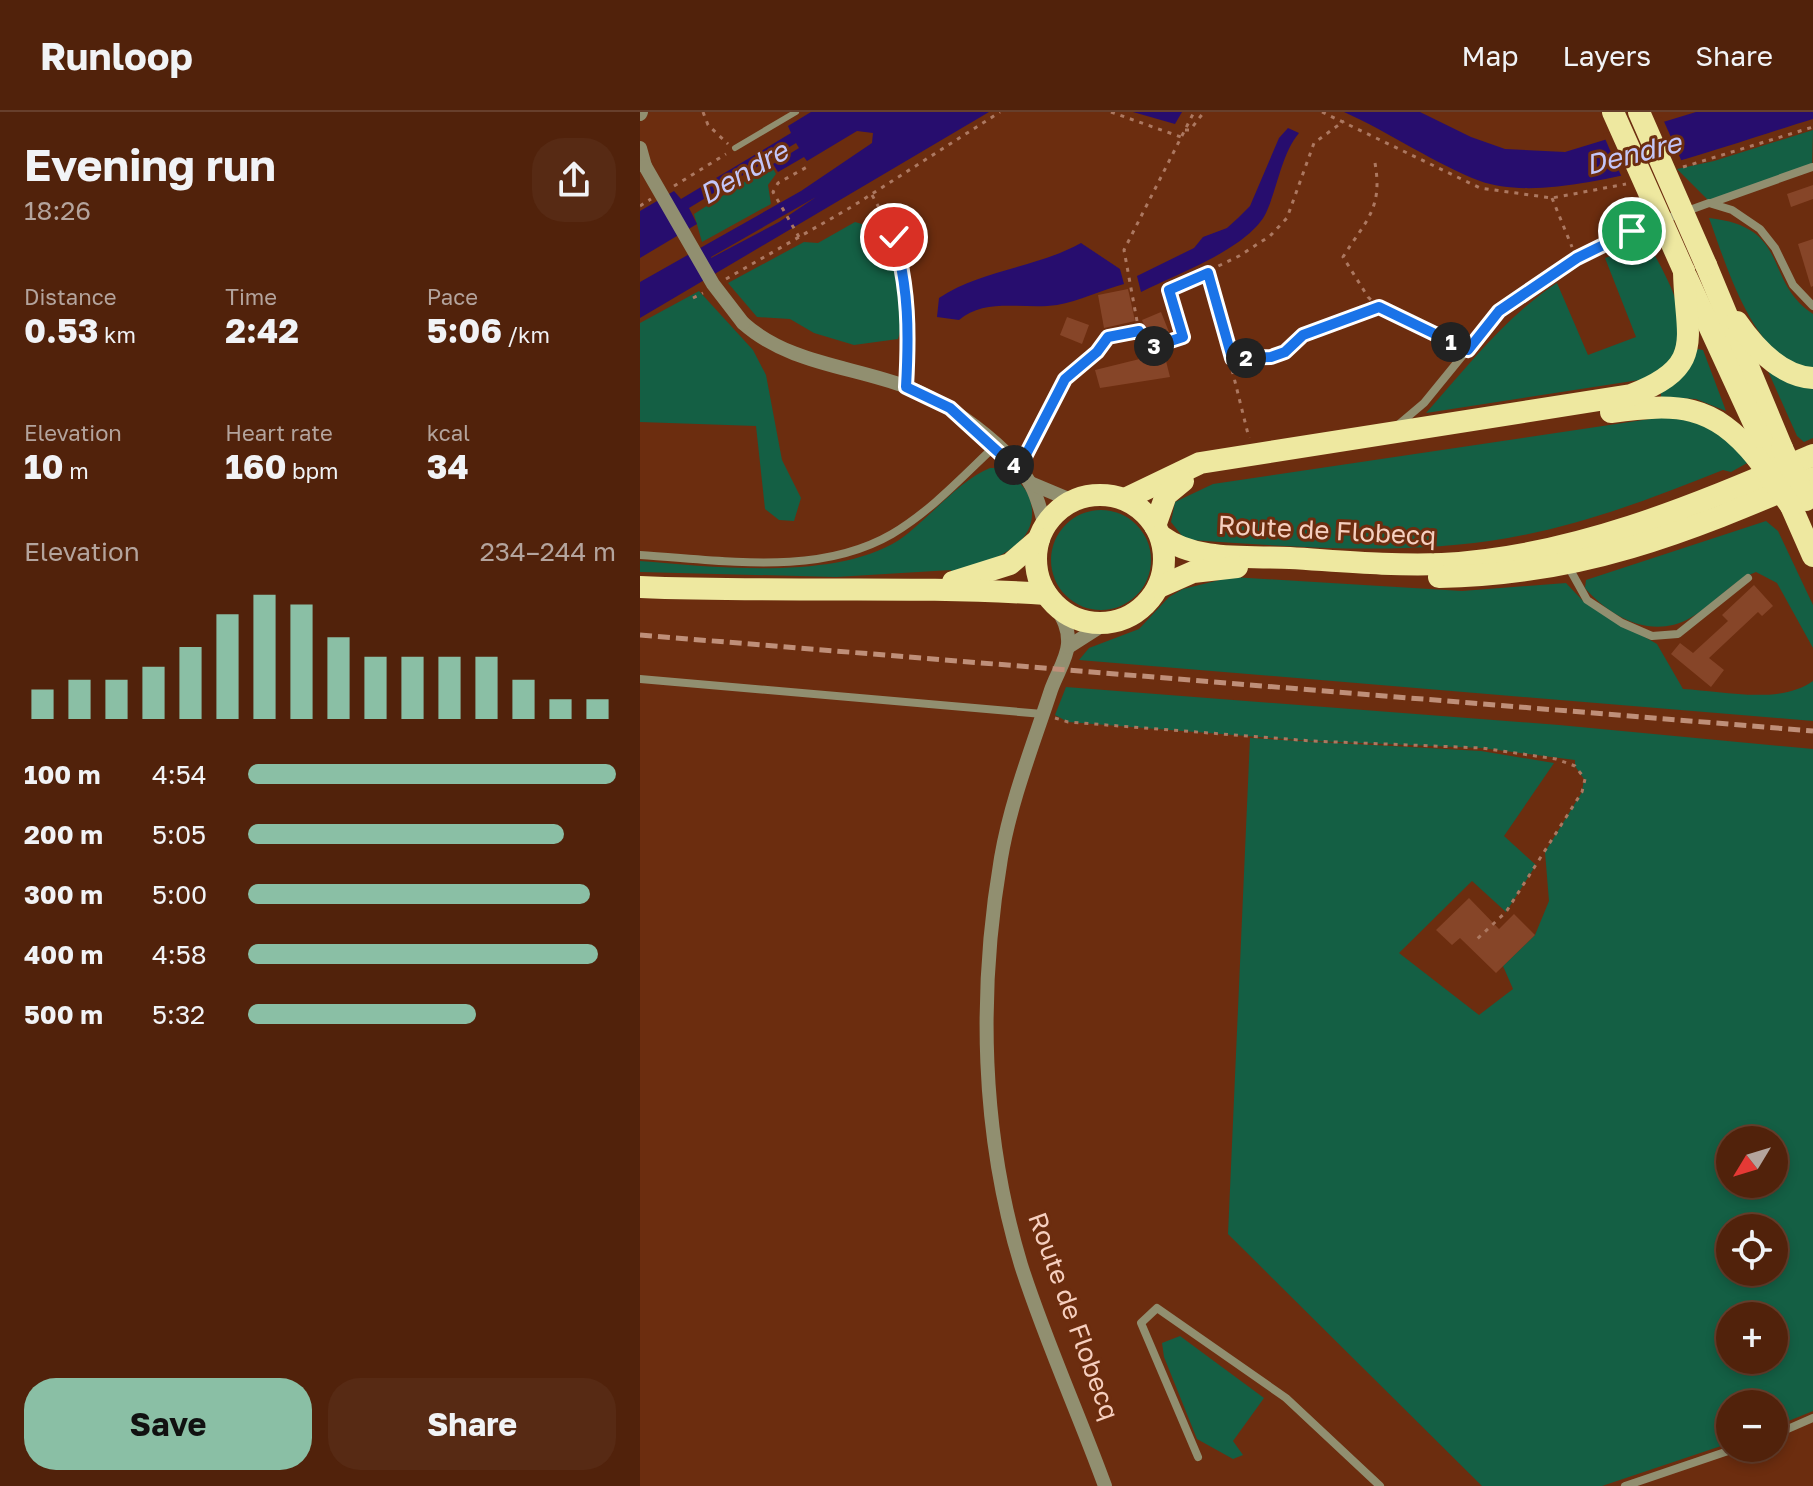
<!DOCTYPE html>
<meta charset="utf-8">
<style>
:root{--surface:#51220b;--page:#572a14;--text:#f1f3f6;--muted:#b4a49d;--line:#673f2c;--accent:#8abfa5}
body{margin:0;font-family:"Golos Text",sans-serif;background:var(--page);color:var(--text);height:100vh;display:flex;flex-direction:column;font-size:30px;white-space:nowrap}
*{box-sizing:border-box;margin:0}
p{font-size:26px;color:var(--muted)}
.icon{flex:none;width:44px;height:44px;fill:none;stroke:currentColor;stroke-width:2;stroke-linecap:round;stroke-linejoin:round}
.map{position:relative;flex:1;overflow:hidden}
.sheet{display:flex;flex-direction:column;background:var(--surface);width:640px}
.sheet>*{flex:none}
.needle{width:52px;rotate:232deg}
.fabs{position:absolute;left:1076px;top:1014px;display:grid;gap:16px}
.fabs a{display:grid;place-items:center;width:72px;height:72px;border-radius:50%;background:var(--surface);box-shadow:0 4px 12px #0003,0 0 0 2px var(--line);font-size:40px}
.pin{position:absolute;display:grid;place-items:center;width:68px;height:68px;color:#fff;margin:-34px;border:4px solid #fff;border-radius:50%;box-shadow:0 2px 8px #0007}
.km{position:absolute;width:40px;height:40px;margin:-20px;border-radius:50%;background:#222;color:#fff;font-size:22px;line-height:40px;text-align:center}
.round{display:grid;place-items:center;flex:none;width:84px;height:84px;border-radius:32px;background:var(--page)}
.head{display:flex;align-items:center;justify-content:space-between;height:136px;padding:0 24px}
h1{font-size:44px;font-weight:700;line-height:60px}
.stats{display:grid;grid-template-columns:repeat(3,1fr);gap:12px;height:136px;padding:8px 24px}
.stats div{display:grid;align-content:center}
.stats b{font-size:34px;font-weight:700}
.stats small{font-size:22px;font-weight:400}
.stats p{font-size:22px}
.chart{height:224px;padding:16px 24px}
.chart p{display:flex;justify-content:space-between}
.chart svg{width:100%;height:144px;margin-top:8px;stroke:var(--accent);stroke-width:6}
.cta{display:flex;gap:16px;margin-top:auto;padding:16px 24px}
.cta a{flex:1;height:92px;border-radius:32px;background:var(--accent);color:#111;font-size:32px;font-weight:700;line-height:92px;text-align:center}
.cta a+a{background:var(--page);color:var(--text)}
ul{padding:0 24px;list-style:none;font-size:26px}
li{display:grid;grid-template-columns:128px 96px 1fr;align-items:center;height:60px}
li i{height:20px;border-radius:10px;background:var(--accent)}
header{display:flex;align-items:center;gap:48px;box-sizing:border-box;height:112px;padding:0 40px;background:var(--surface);border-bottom:2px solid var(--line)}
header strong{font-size:38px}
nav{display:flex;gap:44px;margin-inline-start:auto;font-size:28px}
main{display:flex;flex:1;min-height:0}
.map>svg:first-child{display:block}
.green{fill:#145f44;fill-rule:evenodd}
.water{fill:#270d6e;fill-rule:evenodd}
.pier{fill:#6c2d0f}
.building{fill:#864528}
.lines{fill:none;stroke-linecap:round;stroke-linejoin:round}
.path{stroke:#ac7861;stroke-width:3;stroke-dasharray:4 6;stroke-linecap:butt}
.service{stroke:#918f70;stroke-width:6}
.minor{stroke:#918f70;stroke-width:8}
.tertiary{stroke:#918f70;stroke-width:14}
.trunk{stroke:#eee8a0;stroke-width:22}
.rail{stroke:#bf8f79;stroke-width:5;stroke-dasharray:12 6;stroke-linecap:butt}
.tertiary-bridge{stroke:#918f70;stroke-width:14}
.trunk-bridge{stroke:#eee8a0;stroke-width:22}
.route-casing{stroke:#fff;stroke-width:16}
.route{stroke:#1a73e8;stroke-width:10}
.labels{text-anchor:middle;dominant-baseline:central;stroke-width:6;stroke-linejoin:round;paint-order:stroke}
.street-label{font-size:26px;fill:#f6cfbf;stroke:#6c2d0f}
.water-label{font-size:28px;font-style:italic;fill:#c4c6f9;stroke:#6c2d0f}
</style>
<header>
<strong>Runloop</strong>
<nav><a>Map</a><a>Layers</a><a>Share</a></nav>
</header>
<main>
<section class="sheet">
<div class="head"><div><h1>Evening run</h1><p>18:26</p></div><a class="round"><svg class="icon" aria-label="share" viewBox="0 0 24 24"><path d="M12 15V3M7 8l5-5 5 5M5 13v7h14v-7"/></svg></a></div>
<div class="stats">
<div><p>Distance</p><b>0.53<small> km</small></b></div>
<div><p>Time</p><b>2:42</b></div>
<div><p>Pace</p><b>5:06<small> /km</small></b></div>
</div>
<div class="stats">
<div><p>Elevation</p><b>10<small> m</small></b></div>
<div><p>Heart rate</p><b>160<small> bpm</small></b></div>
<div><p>kcal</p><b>34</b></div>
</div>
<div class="chart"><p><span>Elevation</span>234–244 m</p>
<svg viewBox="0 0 160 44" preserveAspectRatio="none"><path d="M5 44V35M15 44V32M25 44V32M35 44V28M45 44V22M55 44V12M65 44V6M75 44V9M85 44V19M95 44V25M105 44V25M115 44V25M125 44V25M135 44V32M145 44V38M155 44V38"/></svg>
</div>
<ul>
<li><b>100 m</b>4:54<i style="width:100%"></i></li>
<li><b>200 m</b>5:05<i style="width:86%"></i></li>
<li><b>300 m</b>5:00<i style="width:93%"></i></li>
<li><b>400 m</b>4:58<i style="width:95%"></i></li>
<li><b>500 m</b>5:32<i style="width:62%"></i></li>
</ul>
<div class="cta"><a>Save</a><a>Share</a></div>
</section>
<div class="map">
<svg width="1173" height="1374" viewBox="0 0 1173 1374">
<rect width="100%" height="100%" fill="#6c2d0f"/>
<g class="green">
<polygon points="1173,18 1172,55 1069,89 1037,57 1074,49"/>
<polygon points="131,53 136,62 128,73 131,92 62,130 54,102"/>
<path d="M1069,106C1152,115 1122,168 1173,202V258C1115,253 1086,152 1069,106Z"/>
<path d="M215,110C226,113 240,119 249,128C268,148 266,203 258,227L214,233L174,221L150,207L117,205L88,171L164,130L178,131Z"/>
<path d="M1008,131C1023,159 1052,205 1038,238C1034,248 1020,258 1012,266L786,301C828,254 865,205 917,171L948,243L996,225L965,146Z"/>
<polygon points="59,179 113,238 126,263 142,348 161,386 154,409 139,408 125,397 116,314 0,310 0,211"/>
<polygon points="1058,237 1063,238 1086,299 1056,287 1021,285 1021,280"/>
<polygon points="1124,250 1173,270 1173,326 1164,330 1157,324"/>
<path d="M1023,305L1068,311L1109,350L1091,360L1083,358C1013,386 943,413 868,426C764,444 656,435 551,428L543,425L531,410L535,390L573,372Z"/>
<path d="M350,356H364C371,363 385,374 389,384C406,434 349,449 312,462L311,458L196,465L0,460V449C74,455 195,469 259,428C288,408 319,368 350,356Z"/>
<circle cx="461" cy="448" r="50"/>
<path d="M1126,409L1138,419L1173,493V536L1137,471L1116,460C1090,470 1074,493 1050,506C1012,528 970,505 945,476L946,468Z"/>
<path d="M592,465L822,479L926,471L944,490L1017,532L1043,577C1082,579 1140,593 1173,569V609L439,548L449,536L499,517L529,485L543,477Z"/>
<path d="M426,575L919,613L1173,637V1299L1134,1315V1292H1090V1331L962,1374H842L588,1122L610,626L841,639L914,651L864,724L896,753L866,800L832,769L759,841L839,903L873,877L863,854L895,823L909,789L905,740L942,680L944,667L935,654V648L842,636L672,629L428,610L415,603ZM1090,1028H1134V1072H1090ZM1090,1116H1134V1160H1090ZM1090,1204H1134V1248H1090Z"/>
<polygon points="540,1224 624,1286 593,1329 603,1343 593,1347 557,1327 524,1245 522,1231"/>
</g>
<g class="water">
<path d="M171,0H349L0,206V170L161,79L232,31L233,21L217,19L167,49L164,45L138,60L133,52L159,36L156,31L49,96L57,112L0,146V99L34,79L41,87L151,21L148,14ZM176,85L139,110L71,146V145Z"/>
<polygon points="493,0 542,0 535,12"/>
<path d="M704,0H780L831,25L865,37L925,40L1056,0H1173V7C1092,31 919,98 840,69C795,52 749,20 704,0Z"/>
<path d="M648,16L659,21C641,43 638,75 626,101C609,136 535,163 501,180L497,164L554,136L563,125L587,116L598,106L610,94L639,26Z"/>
<path d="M441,131L480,157L484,172C462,178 439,189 417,193C385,198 345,185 319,208L297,205L299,186C341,158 396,156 441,131Z"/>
</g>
<polygon class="pier" points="1022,5 1042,50 983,68 963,22"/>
<g class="building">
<polygon points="1173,73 1173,87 1151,95 1147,82"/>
<polygon points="1173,127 1173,174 1171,175 1158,132"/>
<polygon points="488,177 495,209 464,216 458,183"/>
<polygon points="521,200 531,225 512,233 502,208"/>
<polygon points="427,205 449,213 442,232 420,223"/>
<polygon points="524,241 530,265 460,276 455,258"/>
<polygon points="1114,473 1133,494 1122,504 1118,500 1069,546 1084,558 1071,575 1031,542 1040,531 1053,541 1088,509 1082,503"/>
<polygon points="829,786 859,817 874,802 895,823 856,861 820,826 812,833 796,818"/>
</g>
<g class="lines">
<g class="path">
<polyline points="63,0 68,13 88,32"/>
<polyline points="471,0 541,25"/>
<polyline points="682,0 840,76 912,86 986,72"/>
<polyline points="545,18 550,18 564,0"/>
<path d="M735,51C743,97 726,108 703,145L728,185L739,195"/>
<polyline points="1043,55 1173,15"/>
<polyline points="34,74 86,42"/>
<path d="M232,83C267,144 270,190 267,259"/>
<polyline points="912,86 932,135"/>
<polyline points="0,94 11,87"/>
<polyline points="159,125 133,80 138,71 167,55"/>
<polyline points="568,161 609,326"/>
<polyline points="86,167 213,94 360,0"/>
<polyline points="53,186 63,181"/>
<polyline points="497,209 484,138 554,0"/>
<polyline points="504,227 509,236 543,225 529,178 599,144 630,124 647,106 674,31 704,9"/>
<polyline points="592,246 631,245 645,240 663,223 739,195 819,233"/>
<polyline points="415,606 428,610 672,629 842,636 916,647 935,654 945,667 942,680 866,800 836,828"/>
</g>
<polyline class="service" points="95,36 156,0"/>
<g class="minor">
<polyline points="1071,91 1172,55"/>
<polyline points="758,313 784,291 859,199 937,146 992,119 1069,91 1092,98 1120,117 1135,136 1153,173 1173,194"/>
<polyline points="378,358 425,267 457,240 468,225 499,219"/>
<path d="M0,443C83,448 178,465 252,422C291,399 323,364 355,334"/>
<polyline points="928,454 947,488 982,511 1012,524 1038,522 1108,466"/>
<polyline points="0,567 403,602"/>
<polyline points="1134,1323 1173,1306"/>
<polyline points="558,1345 501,1211 517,1196 646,1286 740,1374"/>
<polyline points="985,1374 1097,1336"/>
</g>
<g class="tertiary">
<polyline points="0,2 1,0"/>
<polyline points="0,36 5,54"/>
<path d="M103,211C149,252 212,254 267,275C307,290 370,335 391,373C398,386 401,400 405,414"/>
<polyline points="390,371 433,389"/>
<path d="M415,493C423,506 429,517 428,532C427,547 416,563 411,578C393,633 371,688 361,746C338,881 341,1021 381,1153C405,1228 438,1300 465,1374"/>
<polyline points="428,535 464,512"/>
</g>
<g class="trunk">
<polyline points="1066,153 1142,336"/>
<polyline points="1046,164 1128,342"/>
<path d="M1097,210C1115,236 1140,264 1173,266"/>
<path d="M971,300C1038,291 1072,291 1117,346"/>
<circle cx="460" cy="447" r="64"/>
<path d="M485,387L560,351L991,283C1068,254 1045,225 1044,159"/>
<polyline points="1151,394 1173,444"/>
<polyline points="515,414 526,383 543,369"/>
<path d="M521,424C556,450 607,444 650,446C700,449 751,454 802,452C934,445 1053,394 1173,343"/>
<path d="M799,465C940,463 1045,421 1173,366"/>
<polyline points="313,470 370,452 399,427"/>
<path d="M0,475C136,481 271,473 406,482"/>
<polyline points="519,475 553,460 597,455"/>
</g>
<polyline class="rail" points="0,523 1173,619"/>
<polyline class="tertiary-bridge" points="5,54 73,172 103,211"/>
<g class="trunk-bridge">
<polyline points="973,0 1044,159"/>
<polyline points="999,0 1066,153"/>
<polyline points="1142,336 1166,388"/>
<polyline points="1117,346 1151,394"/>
</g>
</g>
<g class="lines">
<g class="route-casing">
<path id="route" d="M254,125C269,176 269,222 266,275L310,296L378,358L425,267L457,240L468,225L499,219L509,236L543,225L529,178L568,161L592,246L631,245L645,240L663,223L739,195L828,238L859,199L937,146L992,119"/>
</g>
<use href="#route" class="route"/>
</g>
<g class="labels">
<g class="street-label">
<text transform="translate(687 418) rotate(3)">Route de Flobecq</text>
<text transform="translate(434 1204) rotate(70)">Route de Flobecq</text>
</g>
<g class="water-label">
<text transform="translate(993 41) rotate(-14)">Dendre</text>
<text transform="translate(103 60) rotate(-30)">Dendre</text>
</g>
</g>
</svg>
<div class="fabs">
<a><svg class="needle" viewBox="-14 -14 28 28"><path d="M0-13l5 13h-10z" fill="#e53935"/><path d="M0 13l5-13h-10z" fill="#b4a49d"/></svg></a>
<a><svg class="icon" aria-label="locate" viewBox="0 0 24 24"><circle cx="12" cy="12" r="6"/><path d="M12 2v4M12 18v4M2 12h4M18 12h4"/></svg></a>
<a>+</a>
<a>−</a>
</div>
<div class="pin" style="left:992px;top:119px;background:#1e9e55"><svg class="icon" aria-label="arrive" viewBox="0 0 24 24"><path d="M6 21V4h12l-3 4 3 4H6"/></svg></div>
<div class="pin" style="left:254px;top:125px;background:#d93025"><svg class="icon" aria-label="check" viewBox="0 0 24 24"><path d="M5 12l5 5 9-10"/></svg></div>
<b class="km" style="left:811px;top:230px">1</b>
<b class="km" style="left:606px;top:246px">2</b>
<b class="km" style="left:514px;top:234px">3</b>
<b class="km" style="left:374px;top:353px">4</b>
</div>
</main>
